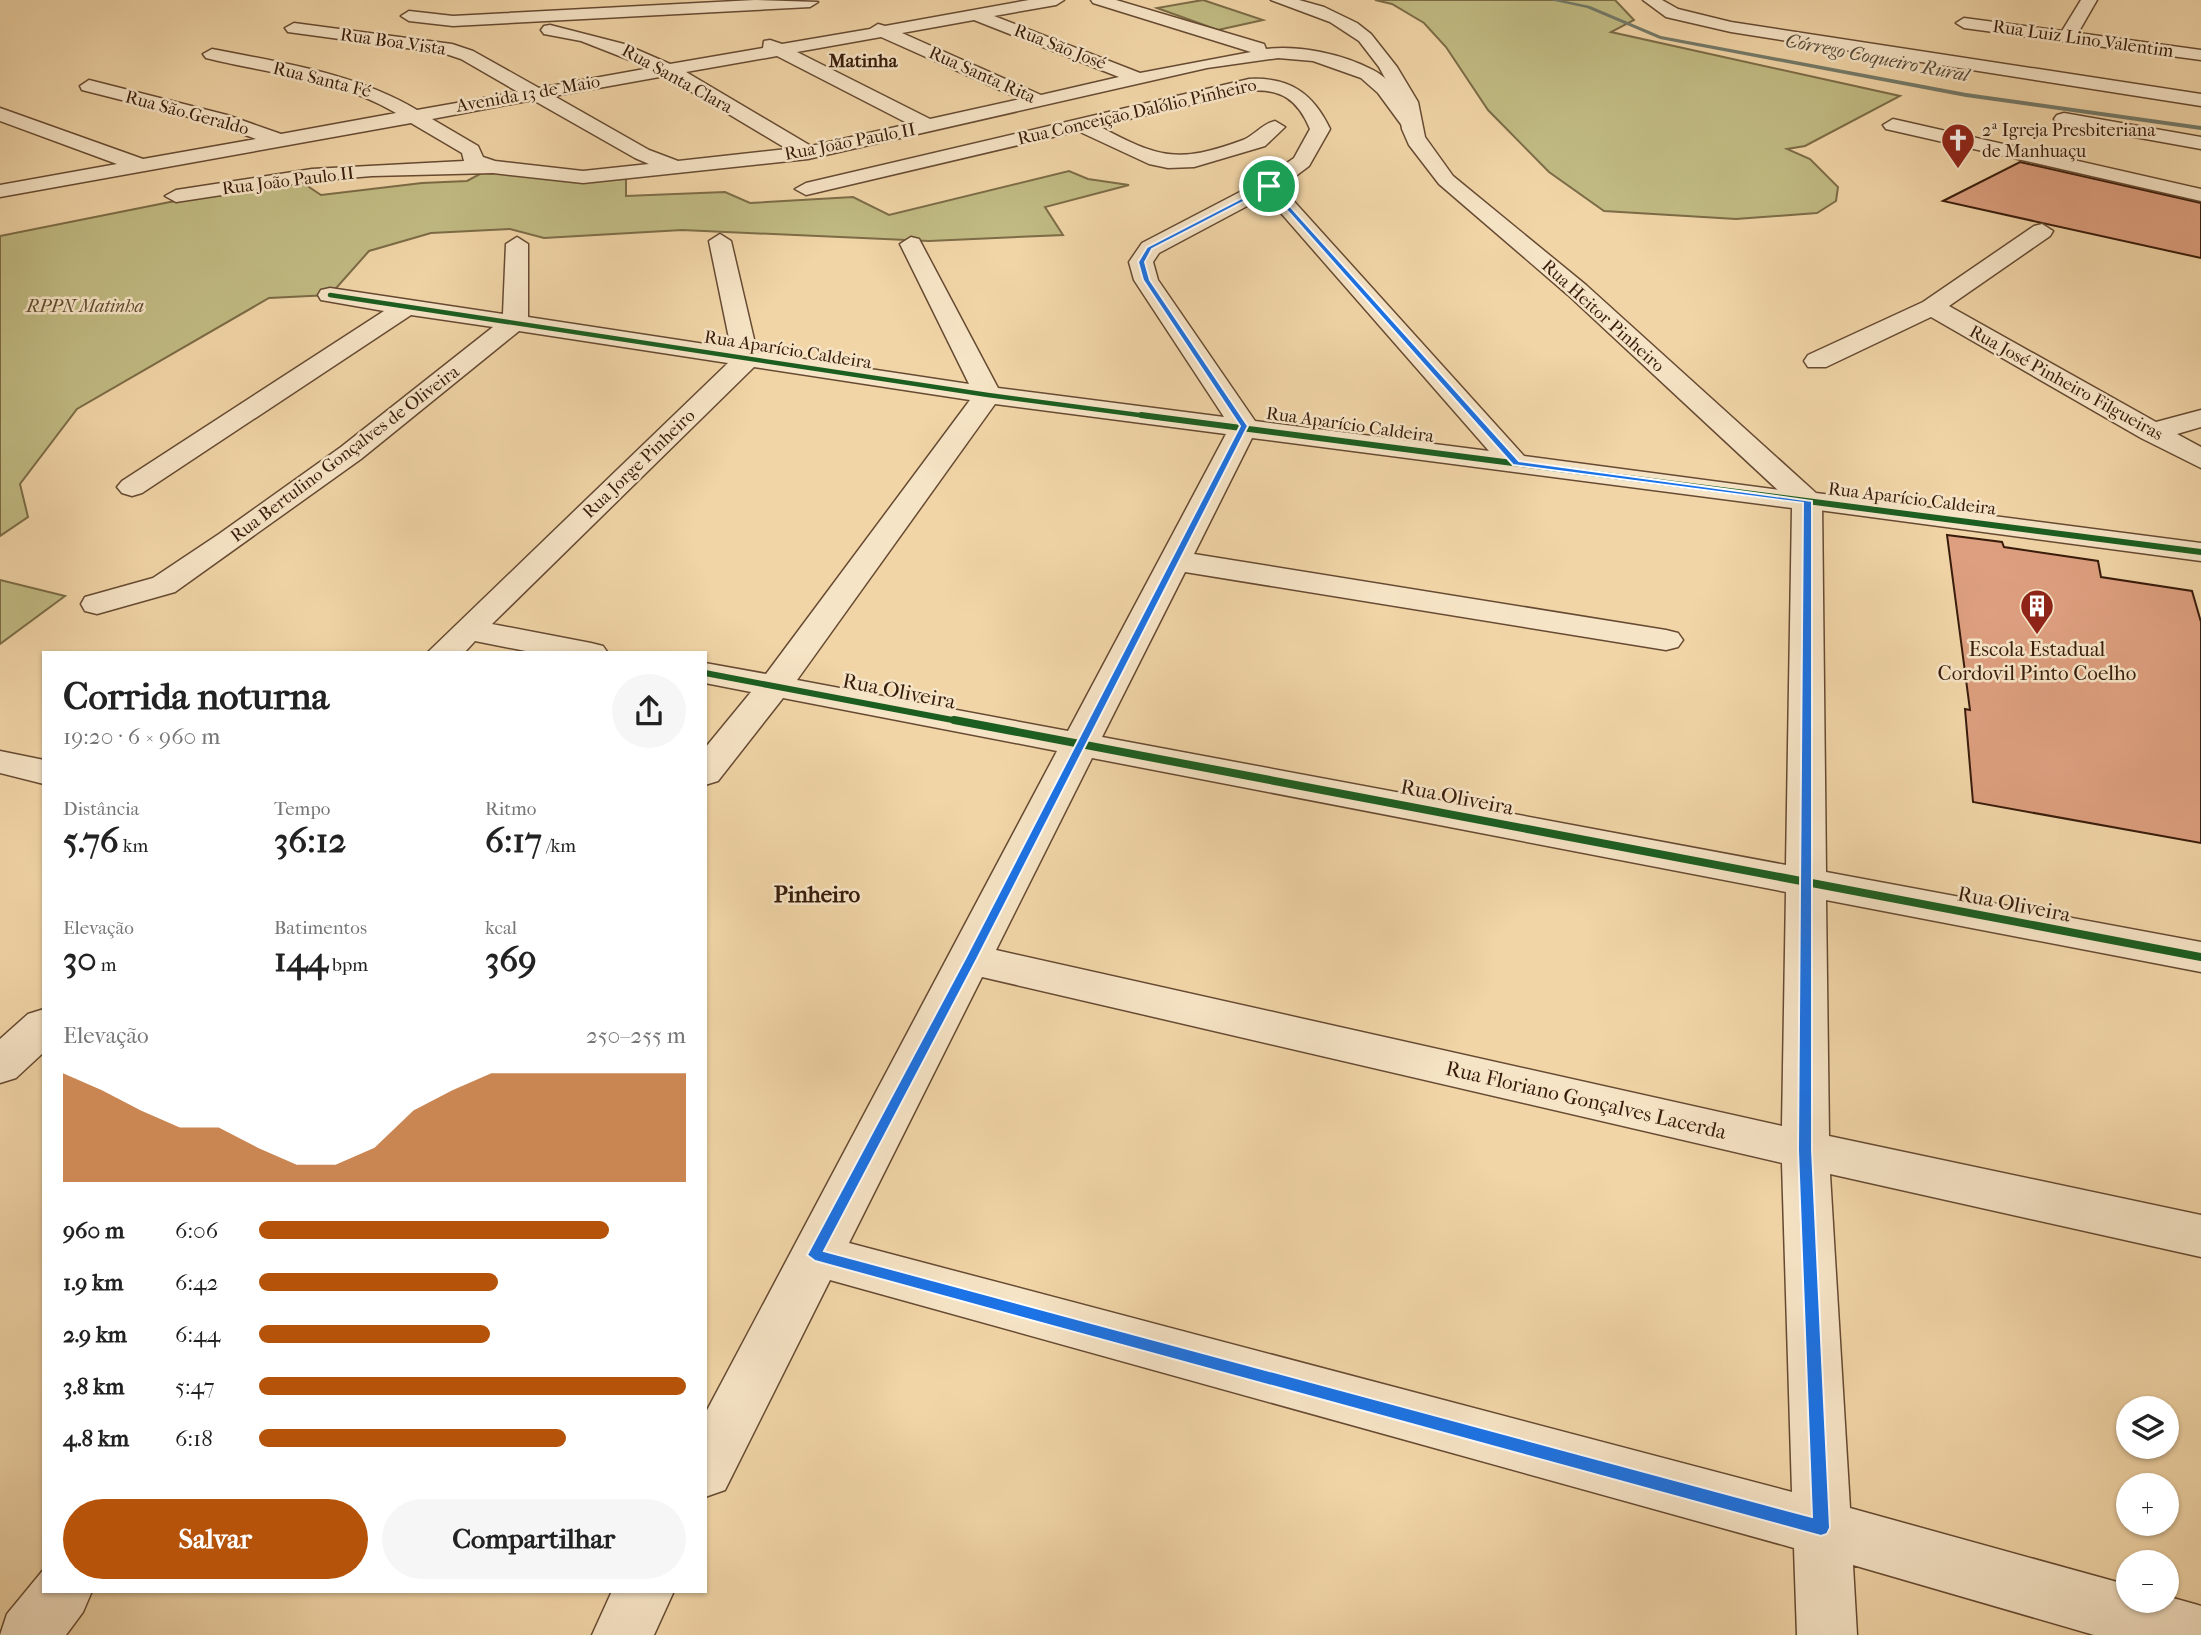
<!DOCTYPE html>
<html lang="pt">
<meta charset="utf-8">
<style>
:root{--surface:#fff;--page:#f6f6f6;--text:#222;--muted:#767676;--accent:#b45309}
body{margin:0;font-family:"IM FELL French Canon",serif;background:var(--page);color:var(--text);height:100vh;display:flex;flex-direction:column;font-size:26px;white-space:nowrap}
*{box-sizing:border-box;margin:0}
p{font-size:23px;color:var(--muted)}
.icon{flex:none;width:38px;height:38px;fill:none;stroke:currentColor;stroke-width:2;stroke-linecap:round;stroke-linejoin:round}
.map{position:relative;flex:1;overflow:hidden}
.side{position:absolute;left:42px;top:651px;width:665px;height:942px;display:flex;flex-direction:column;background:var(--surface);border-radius:0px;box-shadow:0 2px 5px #0004}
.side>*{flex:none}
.controls{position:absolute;left:2116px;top:1396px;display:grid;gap:14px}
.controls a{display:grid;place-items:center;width:63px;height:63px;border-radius:50%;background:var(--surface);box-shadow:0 2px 5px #0004;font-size:35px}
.pin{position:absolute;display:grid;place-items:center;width:60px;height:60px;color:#fff;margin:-30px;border:4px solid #fff;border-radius:50%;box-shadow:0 2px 7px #0007}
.round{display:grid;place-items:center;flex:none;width:74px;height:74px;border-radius:37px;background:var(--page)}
.head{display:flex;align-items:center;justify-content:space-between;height:119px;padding:0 21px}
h1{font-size:38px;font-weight:700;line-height:52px}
.figures{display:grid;grid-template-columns:repeat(3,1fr);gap:10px;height:119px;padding:7px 21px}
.figures div{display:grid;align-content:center}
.figures b{font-size:35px;font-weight:700}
.figures small{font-size:19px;font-weight:400}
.figures p{font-size:19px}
.chart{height:196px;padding:14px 21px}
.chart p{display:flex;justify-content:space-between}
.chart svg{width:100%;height:126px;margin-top:7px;fill:var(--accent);opacity:.7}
.button{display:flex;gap:14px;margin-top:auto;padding:14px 21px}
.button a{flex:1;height:80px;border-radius:42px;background:var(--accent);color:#fff;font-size:28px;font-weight:700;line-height:80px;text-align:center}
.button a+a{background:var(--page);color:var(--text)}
ul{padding:0 21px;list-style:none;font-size:23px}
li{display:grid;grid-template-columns:112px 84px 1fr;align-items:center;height:52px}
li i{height:18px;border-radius:9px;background:var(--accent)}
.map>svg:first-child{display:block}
.green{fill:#c1bb83;stroke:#7c6c47;stroke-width:2}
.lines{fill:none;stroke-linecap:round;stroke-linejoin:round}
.stream{fill:#737a6a;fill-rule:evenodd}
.building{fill:#dd9f7f;stroke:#381c0b;stroke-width:2}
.minor-casing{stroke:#664a32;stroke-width:3}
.tertiary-casing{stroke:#664a32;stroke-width:3}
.minor{fill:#f6e4c6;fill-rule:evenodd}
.tertiary{fill:#f6e4c6;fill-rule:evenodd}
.cycleway-far2-casing{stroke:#f6e4c6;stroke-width:7}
.cycleway-far1-casing{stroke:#f6e4c6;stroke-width:10}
.cycleway-casing{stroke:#f6e4c6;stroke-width:12}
.cycleway-far2{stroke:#1b5e20;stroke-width:4.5}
.cycleway-far1{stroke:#1b5e20;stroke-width:6}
.cycleway{stroke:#1b5e20;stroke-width:8}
.route{fill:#1a73e8;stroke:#fff;stroke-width:2;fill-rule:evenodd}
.labels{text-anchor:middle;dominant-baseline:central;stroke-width:5;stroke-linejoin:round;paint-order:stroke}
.far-street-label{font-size:18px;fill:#381c0b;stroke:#f6e4c6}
.far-poi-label{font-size:18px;fill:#381c0b;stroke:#f6e4c6;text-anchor:start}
.far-park-label{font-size:18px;font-style:italic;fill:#614c2f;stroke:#f6e4c6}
.far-water-label{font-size:19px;font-style:italic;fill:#564b3a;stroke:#f6e4c6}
.far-neighbourhood-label{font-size:19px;font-weight:bold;fill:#381c0b;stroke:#f6e4c6}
.poi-label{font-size:21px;fill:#381c0b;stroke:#f6e4c6}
.street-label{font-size:21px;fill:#381c0b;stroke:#f6e4c6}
.neighbourhood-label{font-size:23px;font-weight:bold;fill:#381c0b;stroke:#f6e4c6}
</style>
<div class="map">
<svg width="2201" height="1635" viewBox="0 0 2201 1635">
<rect width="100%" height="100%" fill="#f1d5a7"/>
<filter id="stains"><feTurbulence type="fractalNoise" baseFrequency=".00286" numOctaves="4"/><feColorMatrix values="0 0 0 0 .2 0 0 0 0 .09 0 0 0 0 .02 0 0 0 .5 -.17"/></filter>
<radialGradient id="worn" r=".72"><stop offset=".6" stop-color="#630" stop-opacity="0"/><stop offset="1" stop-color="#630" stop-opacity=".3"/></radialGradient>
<g class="green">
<polygon points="1203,0 1263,20 1218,30 1157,8"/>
<polygon points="1375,0 1615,0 1634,20 1611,32 1900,96 1805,146 1787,149 1810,159 1838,187 1836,201 1817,213 1736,219 1604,211 1549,172 1488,110 1446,47 1424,23 1392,4"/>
<polygon points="493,167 626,175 626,196 725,192 750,203 853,197 889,215 1069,171 1088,179 1129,185 1045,207 1063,235 929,241 682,230 544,238 510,229 431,233 369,251 330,295 269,298 77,409 20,484 28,517 0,536 0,236 170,202 303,183 321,195 422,183 467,181"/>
<polygon points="0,580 65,596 0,644"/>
</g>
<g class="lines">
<polygon class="stream" points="1550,0 1561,0 1590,6 1661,36 1966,93 2201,126 2201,130 1966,97 1660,39 1587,8"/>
</g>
<g class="building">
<polygon points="2020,162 2201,203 2201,258 1943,201"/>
<polygon points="1947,535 2002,542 2004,547 2098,561 2101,577 2192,591 2201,622 2201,843 1973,802 1965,709 1970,710"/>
</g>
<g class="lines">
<g class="minor-casing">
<g id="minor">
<polygon points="755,0 818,2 810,7 453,26 409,21 401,16 409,11 453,16"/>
<path d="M1029,0H1064L1056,5L994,16L1140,73L1251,52L1093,3L1091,0H1116L1264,44L1266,49C1300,45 1342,54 1373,70C1393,80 1407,105 1420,123L1410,129L1403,127L1378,93L1361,78L1313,61L1278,58L1207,68L808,159L583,183L493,173L372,176L312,181L176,202L165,196L176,190L312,169L464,161L462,153L411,123L0,197V185L117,164L0,121V108L143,159L256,139L213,123L82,90L80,86L89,80L227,115L281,134L396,113C339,79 270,74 206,58L203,54L212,49C282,63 355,73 417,110L518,92L461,59L443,53L288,32L285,28L294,23L452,44L473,51L539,88L650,68L581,41L544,34L541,30L544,26L550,25L624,44L670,64L763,48L764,41L770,40L782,44L870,29L878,24L885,26ZM974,20L1119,77L1041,95L902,33ZM881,37L1020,99L930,119L797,52ZM777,56L909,124L811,146L686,72ZM665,76L787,149L678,161L649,150L554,96ZM533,100L635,158L649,164L583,171L495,161L483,157L478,146L432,119Z"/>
<polygon points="1643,0 1662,0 1678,9 1731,22 2201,94 2201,106 1731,32 1666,17"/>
<polygon points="2081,0 2097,0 2078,33 2201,50 2201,60 1964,28 1956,23 1964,18 2062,31"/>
<path d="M1249,79C1289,77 1313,93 1330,129L1309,166L1281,187L1524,456L1818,495L1822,501L1826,872L2201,942V972L1826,900L1829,1136L2201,1215V1257L1830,1174L1850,1508L2128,1585V1601H2166V1596L2198,1605L2201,1606V1635H2094L1853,1565L1857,1635H1797L1794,1548L830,1280L725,1490L705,1497V1414L1057,751L783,698L718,781L705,785V748L751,692L705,683V663L766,674L970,400L754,367L492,624L591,643L603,646L608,653H536L475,641L464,653H427L728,363L519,331L361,459L175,592L97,614L85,611L81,604L85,597L153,578L219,534L341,447L493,327L411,315L142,493L132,496L122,493L117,487L122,481L384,311L321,300L318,295L321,290L330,288L503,314L506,244L517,237L528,244V317L731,348L709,241L720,234L731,241L757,352L969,384L900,244L911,237L919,239L998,388L1224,417L1134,280L1129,262L1142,243L1261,181L1294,158L1310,129C1298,100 1281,88 1249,91L1099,126C1158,158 1178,164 1243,140C1254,136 1262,124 1275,121L1285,127L1265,146L1194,167L1168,168L1149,164L1078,131L806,195L795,189L806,183ZM1266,196L1489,451L1255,421L1158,280L1153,262L1159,253ZM995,404L1226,434L1068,731L797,680ZM1252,438L1792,508L1786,865L1102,737L1185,572L1666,650L1678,647L1683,640L1678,633L1666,630L1194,554ZM1092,758L1786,892L1782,1126L996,950ZM982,977L1782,1163L1792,1492L849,1243Z"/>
<polygon points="2064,113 2201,137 2201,149 2057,123 2054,119 2057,115"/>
<polygon points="1893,119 2201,189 2201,201 1886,129 1883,125"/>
<polygon points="2042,224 2053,231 2050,236 1949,306 2156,422 2201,410 2201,427 2177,434 2201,447 2201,468 2141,438 1931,317 1826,367 1808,367 1804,361 1808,355 1923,302 2034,226"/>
<polygon points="0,751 44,760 44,784 0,773"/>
<polygon points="44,1009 44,1052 16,1078 0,1083 0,1039 28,1014"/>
<polygon points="44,1569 44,1591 92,1591 83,1612 66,1635 0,1635 7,1614"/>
<polygon points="612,1591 674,1591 654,1635 592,1635"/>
</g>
</g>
<g class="tertiary-casing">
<polygon id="tertiary" points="1271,0 1299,0 1324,7 1357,23 1371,34 1397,67 1418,102 1425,137 1453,176 1586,285 1816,493 2201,543 2201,561 1796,507 1568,295 1439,184 1409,145 1402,129 1398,102 1379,67 1359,41 1330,22"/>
</g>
<use href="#minor" class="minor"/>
<use href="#tertiary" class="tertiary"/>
<g class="cycleway-far2-casing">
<polyline id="cycleway-far2" points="330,295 988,395 1154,417"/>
</g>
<g class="cycleway-far1-casing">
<g id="cycleway-far1">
<polyline points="1141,415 2201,552"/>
<polyline points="705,673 963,722"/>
</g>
</g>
<g class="cycleway-casing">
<polyline id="cycleway" points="954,720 2201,957"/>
</g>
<use href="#cycleway-far2" class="cycleway-far2"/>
<use href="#cycleway-far1" class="cycleway-far1"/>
<use href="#cycleway" class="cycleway"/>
</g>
<path class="route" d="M1267,185H1271L1519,461L1812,501V1150L1830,1528L1827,1534L1821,1536L815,1261L807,1255L965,959L1240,426L1143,280L1138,262L1147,247ZM1268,189L1513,465L1803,503L1798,1150L1812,1517L824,1251L977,959L1248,426L1150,280L1145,262L1152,249Z"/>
<defs>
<g id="church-pin" transform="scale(1.75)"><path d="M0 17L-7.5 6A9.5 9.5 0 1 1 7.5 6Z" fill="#8f2418" stroke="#f6e4c6"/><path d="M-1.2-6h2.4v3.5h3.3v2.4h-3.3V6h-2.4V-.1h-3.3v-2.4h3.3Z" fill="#fff"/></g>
<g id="building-pin" transform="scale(1.75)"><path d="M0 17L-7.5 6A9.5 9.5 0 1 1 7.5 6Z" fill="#8f2418" stroke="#f6e4c6"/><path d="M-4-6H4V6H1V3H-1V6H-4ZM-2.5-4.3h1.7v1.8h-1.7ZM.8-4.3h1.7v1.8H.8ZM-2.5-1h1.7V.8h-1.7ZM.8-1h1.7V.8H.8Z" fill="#fff"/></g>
</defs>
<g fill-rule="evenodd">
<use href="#church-pin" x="1958" y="140"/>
<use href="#building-pin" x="2037" y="606"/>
</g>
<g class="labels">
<g class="far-street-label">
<text transform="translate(2083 39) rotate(8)">Rua Luiz Lino Valentim</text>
<text transform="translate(393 42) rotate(8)">Rua Boa Vista</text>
<text transform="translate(1060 47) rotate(21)">Rua São José</text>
<text transform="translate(982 75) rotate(24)">Rua Santa Rita</text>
<text transform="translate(677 79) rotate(29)">Rua Santa Clara</text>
<text transform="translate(322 80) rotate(14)">Rua Santa Fé</text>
<text transform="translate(528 94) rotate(-10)">Avenida 13 de Maio</text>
<text transform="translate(1137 112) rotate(-13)">Rua Conceição Dalólio Pinheiro</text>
<text transform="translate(187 113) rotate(15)">Rua São Geraldo</text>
<text transform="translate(850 142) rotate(-11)">Rua João Paulo II</text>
<text transform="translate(288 181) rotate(-7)">Rua João Paulo II</text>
<text transform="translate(1603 316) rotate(42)">Rua Heitor Pinheiro</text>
<text transform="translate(788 350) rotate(9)">Rua Aparício Caldeira</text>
<text transform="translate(2066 383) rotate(29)">Rua José Pinheiro Filgueiras</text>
<text transform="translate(1350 425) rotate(8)">Rua Aparício Caldeira</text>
<text transform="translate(345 454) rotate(-37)">Rua Bertulino Gonçalves de Oliveira</text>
<text transform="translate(639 464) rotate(-44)">Rua Jorge Pinheiro</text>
<text transform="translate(1912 499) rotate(7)">Rua Aparício Caldeira</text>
</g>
<g class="far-poi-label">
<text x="1982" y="130">2ª Igreja Presbiteriana<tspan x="1982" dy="21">de Manhuaçu</tspan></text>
</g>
<g class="far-park-label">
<text x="85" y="306">RPPN Matinha</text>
</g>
<g class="far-water-label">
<text transform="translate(1877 58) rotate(11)">Córrego Coqueiro Rural</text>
</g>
<g class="far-neighbourhood-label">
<text x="863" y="61">Matinha</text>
</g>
<g class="poi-label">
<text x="2037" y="649">Escola Estadual<tspan x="2037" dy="24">Cordovil Pinto Coelho</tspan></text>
</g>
<g class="street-label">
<text transform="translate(899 691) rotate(11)">Rua Oliveira</text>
<text transform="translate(1457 797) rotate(11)">Rua Oliveira</text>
<text transform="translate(2014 904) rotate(11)">Rua Oliveira</text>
<text transform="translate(1586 1100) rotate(13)">Rua Floriano Gonçalves Lacerda</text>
</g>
<g class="neighbourhood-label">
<text x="817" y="894">Pinheiro</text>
</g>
</g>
<rect width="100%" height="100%" filter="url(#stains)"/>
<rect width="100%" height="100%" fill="url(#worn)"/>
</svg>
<div class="controls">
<a><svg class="icon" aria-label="layers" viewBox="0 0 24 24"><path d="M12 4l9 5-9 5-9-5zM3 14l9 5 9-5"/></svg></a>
<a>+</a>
<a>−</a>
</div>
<div class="pin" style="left:1269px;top:186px;background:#1e9e55"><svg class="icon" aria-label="arrive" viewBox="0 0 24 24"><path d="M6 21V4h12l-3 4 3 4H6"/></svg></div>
<section class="side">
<div class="head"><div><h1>Corrida noturna</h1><p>19:20 · 6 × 960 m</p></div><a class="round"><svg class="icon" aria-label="share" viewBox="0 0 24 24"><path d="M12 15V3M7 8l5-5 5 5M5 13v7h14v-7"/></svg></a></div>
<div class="figures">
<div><p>Distância</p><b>5.76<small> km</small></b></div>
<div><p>Tempo</p><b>36:12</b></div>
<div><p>Ritmo</p><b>6:17<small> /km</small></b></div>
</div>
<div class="figures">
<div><p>Elevação</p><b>30<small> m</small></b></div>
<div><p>Batimentos</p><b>144<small> bpm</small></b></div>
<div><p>kcal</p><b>369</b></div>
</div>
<div class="chart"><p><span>Elevação</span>250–255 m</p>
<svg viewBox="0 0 160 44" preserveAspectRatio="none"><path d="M0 44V6L10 12L20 19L30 25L40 25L50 32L60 38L70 38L80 32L90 19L100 12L110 6L120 6L130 6L140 6L150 6L160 6V44z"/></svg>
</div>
<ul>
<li><b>960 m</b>6:06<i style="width:82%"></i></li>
<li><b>1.9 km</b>6:42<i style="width:56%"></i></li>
<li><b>2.9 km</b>6:44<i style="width:54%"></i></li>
<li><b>3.8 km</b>5:47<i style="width:100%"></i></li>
<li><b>4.8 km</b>6:18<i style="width:72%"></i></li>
</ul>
<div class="button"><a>Salvar</a><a>Compartilhar</a></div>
</section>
</div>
